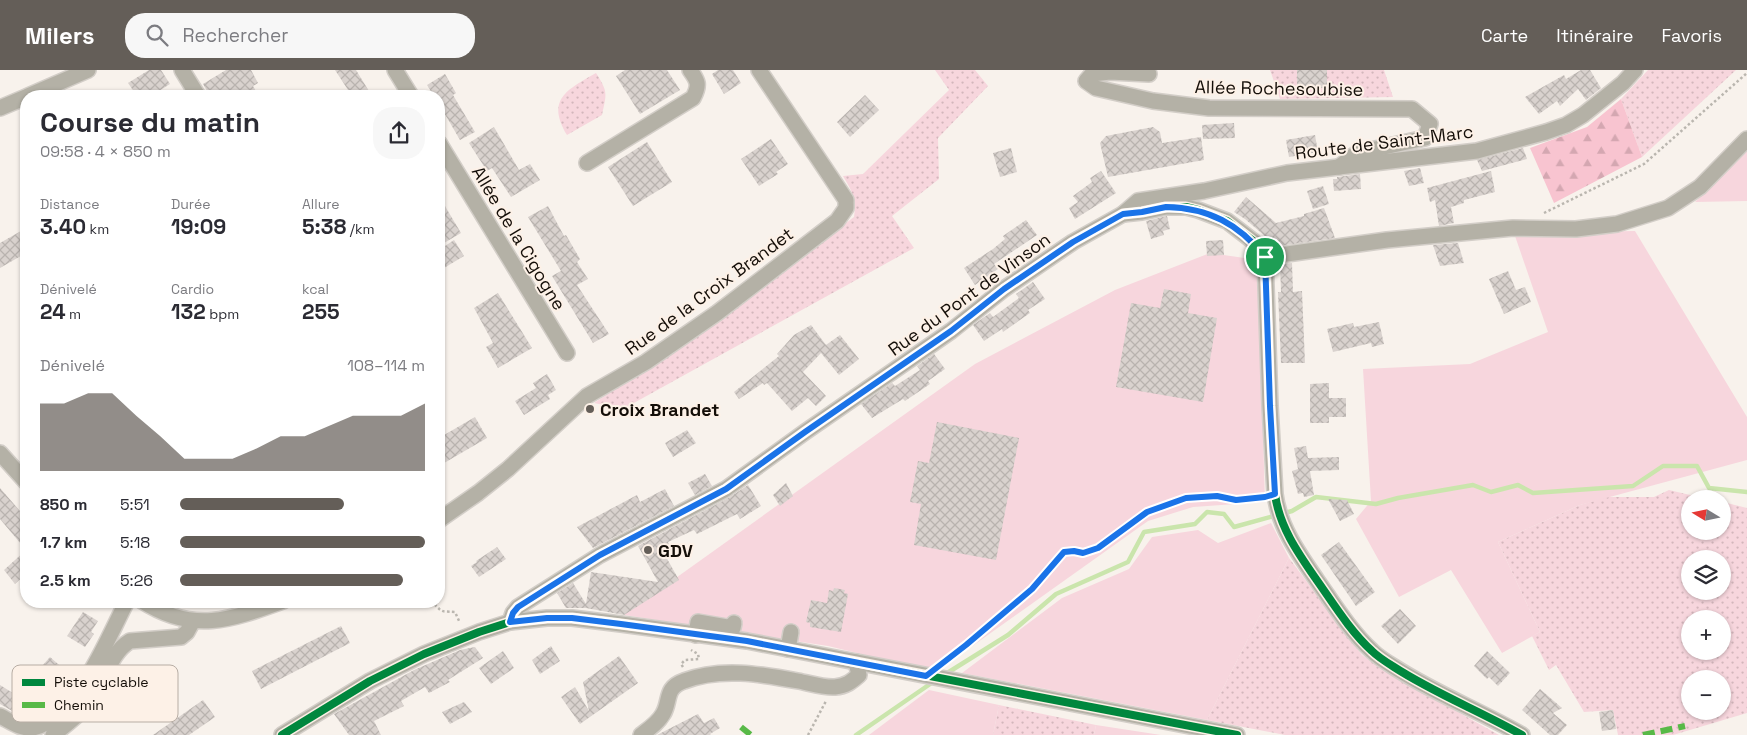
<!DOCTYPE html>
<html lang="fr">
<meta charset="utf-8">
<style>
:root{--surface:#fff;--page:#f7f7f7;--text:#2b2b33;--muted:#7c7c81;--accent:#645e58}
body{margin:0;font-family:"Space Grotesk",sans-serif;background:var(--page);color:var(--text);height:100vh;display:flex;flex-direction:column;font-size:19px;white-space:nowrap}
*{box-sizing:border-box;margin:0}
p{font-size:16px;color:var(--muted)}
.icon{flex:none;width:28px;height:28px;fill:none;stroke:currentColor;stroke-width:2;stroke-linecap:round;stroke-linejoin:round}
.map{position:relative;flex:1;overflow:hidden}
.details{position:absolute;left:20px;top:20px;width:425px;height:518px;display:flex;flex-direction:column;background:var(--surface);border-radius:20px;box-shadow:0 1px 4px #0004}
.details>*{flex:none}
.needle{width:32px;rotate:280deg}
.buttons{position:absolute;left:1681px;top:420px;display:grid;gap:10px}
.buttons a{display:grid;place-items:center;width:50px;height:50px;border-radius:50%;background:var(--surface);box-shadow:0 1px 4px #0004;font-size:25px}
.pin{position:absolute;display:grid;place-items:center;width:42px;height:42px;color:#fff;margin:-21px;border:2px solid #fff;border-radius:50%;box-shadow:0 1px 5px #0007}
.round{display:grid;place-items:center;flex:none;width:52px;height:52px;border-radius:20px;background:var(--page)}
.summary{display:flex;align-items:center;justify-content:space-between;height:85px;padding:0 20px}
h1{font-size:28px;font-weight:700;line-height:38px}
.stats{display:grid;grid-template-columns:repeat(3,1fr);gap:8px;height:85px;padding:5px 20px}
.stats div{display:grid;align-content:center}
.stats b{font-size:21px;font-weight:700}
.stats small{font-size:14px;font-weight:400}
.stats p{font-size:14px}
.chart{height:140px;padding:10px 20px}
.chart p{display:flex;justify-content:space-between}
.chart svg{width:100%;height:90px;margin-top:5px;fill:var(--accent);opacity:.7}
ul{padding:0 20px;list-style:none;font-size:16px}
li{display:grid;grid-template-columns:80px 60px 1fr;align-items:center;height:38px}
li i{height:12px;border-radius:6px;background:var(--accent)}
header{display:flex;align-items:center;gap:30px;box-sizing:border-box;height:70px;padding:0 25px;background:var(--accent);color:#fff}
header strong{font-size:24px}
nav{display:flex;gap:28px;margin-inline-start:auto;font-size:18px}
.search{width:350px;height:45px;background:var(--page);display:flex;align-items:center;gap:12px;box-sizing:border-box;padding:0 18px;border-radius:20px;color:var(--muted);font-size:19px}
.map>svg:first-child{display:block}
.grass{fill:url(#grass-dots);fill-rule:evenodd}
.forest{fill:url(#forest-firs)}
.garden{fill:#f7d6dd}
.lines{fill:none;stroke-linecap:round;stroke-linejoin:round}
.stream{stroke:#cae5ac;stroke-width:4.5}
.building{fill:url(#building-cross-hatch)}
.minor-casing{stroke:#d3cec8;stroke-width:18}
.path{stroke:#bab6af;stroke-width:2.5;stroke-dasharray:2.5 2.5;stroke-linecap:butt}
.minor{stroke:#b4b1a6;stroke-width:15}
.quiet{stroke:#58b947;stroke-width:6;stroke-dasharray:12 6;stroke-linecap:butt}
.cycleway-casing{stroke:#fdf1e7;stroke-width:11}
.cycleway{stroke:#00873e;stroke-width:8}
.route-casing{stroke:#fff;stroke-width:10}
.route{stroke:#1a73e8;stroke-width:6}
.poi-dot{fill:#645e58;stroke:#fdf1e7;stroke-width:2}
.labels{text-anchor:middle;dominant-baseline:central;stroke-width:4;stroke-linejoin:round;paint-order:stroke}
.street-label{font-size:18px;fill:#140e08;stroke:#fdf1e7}
.poi-label{font-size:18px;font-weight:bold;fill:#140e08;stroke:#fdf1e7;text-anchor:start}
.key{fill:#fdf1e7;stroke:#b7ada4;stroke-width:1}
.key-label{font-size:14px;fill:#140e08}
</style>
<header>
<strong>Milers</strong>
<div class="search"><svg class="icon" aria-label="search" viewBox="0 0 24 24"><circle cx="10" cy="10" r="6"/><path d="M15 15l6 6"/></svg>Rechercher</div>
<nav><a>Carte</a><a>Itinéraire</a><a>Favoris</a></nav>
</header>
<div class="map">
<svg width="1747" height="665" viewBox="0 0 1747 665">
<defs>
<pattern id="grass-dots" width="8" height="8" patternUnits="userSpaceOnUse" patternTransform="scale(1.25)"><rect width="8" height="8" fill="#f7d6dd"/><path d="M2 2h.1M6 6h.1" fill="none" stroke="#d3b6bc" stroke-width="1.8" stroke-linecap="round"/></pattern>
<pattern id="forest-firs" width="22" height="20" patternUnits="userSpaceOnUse" patternTransform="scale(1.25)"><rect width="22" height="20" fill="#f8c4d0"/><path d="M5 1l3.5 6h-7zM16 11l3.5 6h-7z" fill="#d4a7b1"/></pattern>
<pattern id="building-cross-hatch" width="8" height="8" patternUnits="userSpaceOnUse" patternTransform="scale(1.25)"><rect width="8" height="8" fill="#d9d2ce"/><path d="M0 0l8 8M0 8l8-8" fill="none" stroke="#b9b3af"/></pattern>
</defs>
<rect width="100%" height="100%" fill="#f8f2ec"/>
<g class="grass">
<path d="M935,0H975L988,16L938,68L939,109L892,146L914,178L623,339L594,333L672,282L854,147C857,128 852,122 843,106L863,104L949,20Z"/>
<polygon points="1270,0 1384,0 1393,27 1280,29"/>
<polygon points="1648,0 1736,0 1642,87 1621,29"/>
<path d="M596,3C608,22 607,23 602,45L567,65C546,29 567,20 596,3Z"/>
<path d="M1669,420L1707,429H1690V461H1722L1723,432L1747,438V643L1673,665H1618L1613,640L1584,642L1556,595L1549,600L1532,566L1540,562L1498,472L1580,435L1606,427H1654ZM1690,489H1722V521H1690ZM1690,549H1722V581H1690ZM1690,609H1722V641H1690Z"/>
<polygon points="1289,488 1362,585 1383,600 1499,665 1285,665 1207,650"/>
<polygon points="999,635 1096,655 1094,665 993,665"/>
</g>
<polygon class="forest" points="1621,29 1642,87 1554,133 1530,78 1587,57"/>
<g class="garden">
<polygon points="1747,79 1747,131 1695,132"/>
<polygon points="1635,161 1747,347 1747,390 1580,435 1498,472 1540,562 1502,583 1451,500 1399,527 1356,449 1371,431 1363,299 1470,294 1548,262 1514,163"/>
<polygon points="1210,183 1258,190 1265,432 1193,437 1148,451 936,602 828,576 624,545 975,294 1115,220"/>
<polygon points="1271,453 1289,488 1207,650 962,603 1062,528 1129,499 1152,467 1198,460 1218,473"/>
<polygon points="929,620 999,635 993,665 869,665"/>
<polygon points="1096,655 1161,665 1094,665"/>
</g>
<g class="lines">
<g class="stream">
<polyline points="944,605 1008,565 1056,524 1128,492 1144,462 1195,454 1207,442 1224,444 1234,457 1292,441 1316,427 1376,434 1398,428 1473,415 1491,422 1518,415 1533,423 1633,416 1663,396 1697,396 1709,418 1747,422"/>
<polyline points="856,665 933,612"/>
</g>
</g>
<g class="building">
<polygon points="149,0 161,0 170,14 151,26 137,26 128,13"/>
<polygon points="226,0 251,0 258,13 253,16 259,26 210,26 203,14"/>
<polygon points="335,0 356,0 372,26 352,26"/>
<polygon points="625,0 667,0 680,20 640,44 616,6"/>
<polygon points="718,0 733,0 741,13 724,24 712,4"/>
<rect x="1297" y="0" width="30" height="18"/>
<polygon points="1581,0 1590,0 1601,18 1586,30 1578,19 1560,36 1557,31 1539,44 1525,27 1564,5 1566,9"/>
<polygon points="445,4 456,23 453,25 475,62 460,70 439,34 439,26 434,26 427,15"/>
<polygon points="865,25 879,40 850,67 837,52"/>
<polygon points="1234,53 1235,68 1203,69 1202,55"/>
<polygon points="494,57 519,100 530,94 540,110 511,127 492,98 487,101 469,73"/>
<polygon points="1153,57 1160,62 1162,73 1201,67 1204,90 1108,107 1100,73 1106,66"/>
<polygon points="1315,65 1318,82 1289,87 1286,70"/>
<polygon points="771,69 788,94 776,102 778,104 759,116 741,89"/>
<polygon points="647,72 672,112 633,136 608,97"/>
<polygon points="1011,78 1017,102 1000,107 993,83"/>
<polygon points="1523,78 1527,89 1482,101 1477,90"/>
<polygon points="1420,98 1424,113 1409,116 1404,101"/>
<polygon points="1101,101 1116,123 1075,149 1069,138 1078,132 1073,126 1092,112 1090,108"/>
<polygon points="1491,101 1495,122 1464,130 1464,133 1451,137 1454,153 1439,156 1435,130 1430,132 1427,118"/>
<polygon points="1360,104 1361,119 1334,121 1333,109 1337,109 1337,107"/>
<polygon points="1323,116 1329,134 1313,139 1307,121"/>
<polygon points="439,126 461,163 444,173 439,163"/>
<polygon points="1246,127 1276,153 1304,146 1304,144 1324,138 1335,168 1272,177 1266,167 1245,149 1234,142"/>
<polygon points="548,136 564,166 566,165 580,189 577,192 588,209 577,215 609,264 593,273 552,206 561,201 528,147"/>
<polygon points="1167,146 1170,159 1163,161 1164,165 1151,169 1146,151"/>
<polygon points="1026,150 1037,165 994,194 998,199 975,215 964,198 993,179 1005,169 1003,166"/>
<polygon points="21,161 26,172 26,183 0,198 0,173"/>
<polygon points="454,170 464,186 439,201 439,180"/>
<polygon points="1223,170 1224,185 1207,186 1206,171"/>
<polygon points="1458,173 1464,193 1440,196 1433,175"/>
<polygon points="1292,193 1293,222 1302,221 1305,293 1281,293 1278,222 1281,222 1280,194"/>
<polygon points="1508,201 1516,220 1525,217 1531,232 1504,244 1489,209"/>
<polygon points="1033,212 1045,229 1028,240 1030,243 1003,262 1002,259 984,271 973,255 990,243 993,247 1019,228 1016,224"/>
<polygon points="1164,219 1191,224 1188,243 1217,248 1203,332 1116,317 1131,233 1160,238"/>
<polygon points="498,223 532,278 498,298 486,277 493,273 474,238"/>
<polygon points="1379,252 1384,274 1372,277 1371,273 1333,282 1327,259 1353,253 1354,257"/>
<polygon points="811,255 826,275 840,265 859,289 839,305 821,283 803,302 826,326 816,336 808,328 792,341 767,313 764,315 763,313 739,329 734,322 779,286 777,284 794,265"/>
<polygon points="934,284 945,299 928,311 930,314 905,331 903,329 872,348 861,334 892,313 895,316 920,300 917,296"/>
<polygon points="547,304 556,320 548,325 550,329 524,345 515,331 536,318 533,313"/>
<polygon points="1329,313 1329,328 1346,328 1346,347 1329,347 1329,353 1310,353 1310,314"/>
<polygon points="475,347 487,368 439,396 439,368"/>
<polygon points="937,352 1019,368 996,490 914,475 921,434 910,432 918,391 929,393"/>
<polygon points="687,360 696,373 673,387 665,373"/>
<polygon points="1306,376 1308,388 1339,387 1339,400 1310,401 1314,425 1304,427 1303,423 1298,424 1292,401 1298,399 1294,378"/>
<polygon points="705,404 712,416 695,425 688,413"/>
<polygon points="786,413 793,426 780,436 773,425"/>
<polygon points="748,415 761,436 740,449 737,444 697,464 694,460 668,472 672,480 665,485 679,510 624,545 586,538 566,538 557,523 573,513 586,534 591,502 658,512 638,476 730,427"/>
<polygon points="0,418 26,448 26,504 15,514 4,500 26,480 0,449"/>
<polygon points="665,419 674,436 593,478 577,457 637,425 640,432"/>
<polygon points="1328,429 1347,430 1354,444 1340,451"/>
<polygon points="1339,472 1375,522 1356,536 1321,485"/>
<polygon points="497,477 506,489 479,507 471,496 477,492 476,491"/>
<polygon points="834,518 845,520 844,523 848,524 841,562 810,557 810,553 806,552 811,530 827,533 829,520 833,521"/>
<polygon points="1400,539 1416,556 1398,574 1381,556"/>
<polygon points="83,542 98,551 91,562 94,564 85,577 67,566"/>
<polygon points="341,556 350,573 261,619 252,601"/>
<polygon points="551,576 560,591 540,604 532,590"/>
<polygon points="475,577 483,588 448,610 450,612 429,623 425,617 401,631 404,636 374,651 381,665 349,665 334,644 414,600 460,580"/>
<polygon points="503,581 514,598 491,614 479,598"/>
<polygon points="1487,581 1510,603 1498,616 1489,607 1487,609 1474,596"/>
<polygon points="619,586 638,613 580,654 561,627 575,617 589,641 583,612"/>
<polygon points="50,587 65,600 54,612 57,614 48,623 31,608"/>
<polygon points="0,615 21,628 14,642 0,634"/>
<polygon points="1540,619 1562,638 1553,643 1567,655 1558,665 1550,665 1522,640"/>
<polygon points="203,630 215,647 189,665 153,665"/>
<polygon points="464,632 472,642 450,654 442,642"/>
<polygon points="1613,640 1616,659 1602,661 1599,642"/>
<polygon points="698,644 704,653 714,648 720,658 710,664 711,665 657,665"/>
</g>
<g class="lines">
<g class="minor-casing">
<g id="minor">
<polyline points="182,0 198,26"/>
<polyline points="395,0 411,26"/>
<polyline points="1149,4 1110,2 1092,4 1086,11 1096,18 1153,31 1209,38 1412,39 1430,54 1425,68 1357,83 1339,97"/>
<polyline points="28,26 88,0"/>
<polyline points="0,38 26,27"/>
<polyline points="439,73 567,283"/>
<path d="M587,93L693,28C700,15 698,11 690,0"/>
<polyline points="1123,144 1138,131 1204,121 1287,103 1477,81 1546,62 1566,55 1583,45 1623,13 1635,0"/>
<polyline points="1265,187 1387,170 1513,158 1576,159 1617,154 1668,138 1700,117 1747,69"/>
<polyline points="0,383 26,412"/>
<polyline points="439,450 478,423 508,399 587,326 646,292 717,243 837,151 846,138 846,130 759,0"/>
<path d="M142,531C193,564 231,550 283,531"/>
<path d="M510,552L513,543L518,537L600,485L726,419L805,362L951,261L1004,219L1073,172L1123,144L1142,142L1166,137H1186L1198,140L1227,151L1253,171L1265,187L1270,336L1275,424C1279,456 1298,483 1316,509C1333,533 1350,561 1372,581C1378,587 1386,592 1394,597C1434,623 1480,641 1522,665"/>
<polyline points="696,565 698,552 733,558 734,553"/>
<polyline points="788,579 791,562"/>
<path d="M0,646C10,651 20,659 32,658C42,657 48,651 55,645C90,615 106,572 127,531"/>
<path d="M53,665C67,654 83,642 93,627C106,609 110,583 130,571L181,567L187,562L193,551"/>
<polyline points="282,665 370,611 424,584 479,562 510,552 547,548 572,548 621,554 747,571 1237,665"/>
<path d="M641,665C649,659 658,653 663,644C671,631 664,618 684,611C720,597 761,604 798,611C809,613 824,618 835,617C846,616 851,612 859,605L856,592"/>
</g>
</g>
<g class="path">
<polyline points="1544,143 1644,94 1747,3"/>
<path d="M431,531C444,543 438,541 455,542L460,553"/>
<polyline points="943,592 1032,519 1064,483 1074,481 1083,483 1098,478 1147,442 1186,428 1217,426 1236,429 1261,427"/>
<polyline points="683,597 681,594 685,590 699,589 698,584 691,580"/>
<polyline points="808,665 826,631"/>
</g>
<use href="#minor" class="minor"/>
<g class="quiet">
<polyline points="741,657 751,665"/>
<polyline points="1643,665 1685,656"/>
</g>
<g class="cycleway-casing">
<g id="cycleway">
<path d="M510,552L513,543L518,537L600,485L726,419L805,362L951,261L1004,219L1073,172L1123,144L1142,142L1166,137H1186L1198,140L1227,151L1253,171L1265,187L1270,336L1275,424C1279,456 1298,483 1316,509C1333,533 1350,561 1372,581C1378,587 1386,592 1394,597C1434,623 1480,641 1522,665"/>
<polyline points="282,665 370,611 424,584 479,562 510,552 547,548 572,548 621,554 747,571 1237,665"/>
</g>
</g>
<use href="#cycleway" class="cycleway"/>
</g>
<g class="lines">
<g class="route-casing">
<path id="route" d="M1166,137C1209,138 1239,154 1265,187L1270,336L1275,424L1265,427L1236,430L1217,426L1186,428L1147,442L1098,478L1083,483L1074,481L1064,482L1032,519L966,575L926,606L747,571L621,554L572,548H547L510,552L513,543L518,537L600,485L726,419L805,362L951,261L1004,219L1073,172L1123,144L1142,142Z"/>
</g>
<use href="#route" class="route"/>
</g>
<g class="poi-dot">
<circle cx="590" cy="339" r="5"/>
<circle cx="648" cy="480" r="5"/>
</g>
<g class="labels">
<g class="street-label">
<text transform="translate(1279 18) rotate(1)">Allée Rochesoubise</text>
<text transform="translate(1384 72) rotate(-7)">Route de Saint-Marc</text>
<text transform="translate(519 168) rotate(59)">Allée de la Cigogne</text>
<text transform="translate(709 221) rotate(-36)">Rue de la Croix Brandet</text>
<text transform="translate(969 224) rotate(-36)">Rue du Pont de Vinson</text>
</g>
<g class="poi-label">
<text x="600" y="339">Croix Brandet</text>
<text x="658" y="480">GDV</text>
</g>
</g>
<rect x="12" y="595" width="166" height="57" rx="8" class="key"/>
<rect x="22" y="609" width="23" height="7" fill="#00873e"/>
<rect x="22" y="632" width="23" height="6" fill="#58b947"/>
<g class="key-label">
<text x="54" y="617">Piste cyclable</text>
<text x="54" y="640">Chemin</text>
</g>
</svg>
<div class="buttons">
<a><svg class="needle" viewBox="-14 -14 28 28"><path d="M0-13l5 13h-10z" fill="#e53935"/><path d="M0 13l5-13h-10z" fill="#7c7c81"/></svg></a>
<a><svg class="icon" aria-label="layers" viewBox="0 0 24 24"><path d="M12 4l9 5-9 5-9-5zM3 14l9 5 9-5"/></svg></a>
<a>+</a>
<a>−</a>
</div>
<div class="pin" style="left:1265px;top:187px;background:#1e9e55"><svg class="icon" aria-label="arrive" viewBox="0 0 24 24"><path d="M6 21V4h12l-3 4 3 4H6"/></svg></div>
<section class="details">
<div class="summary"><div><h1>Course du matin</h1><p>09:58 · 4 × 850 m</p></div><a class="round"><svg class="icon" aria-label="share" viewBox="0 0 24 24"><path d="M12 15V3M7 8l5-5 5 5M5 13v7h14v-7"/></svg></a></div>
<div class="stats">
<div><p>Distance</p><b>3.40<small> km</small></b></div>
<div><p>Durée</p><b>19:09</b></div>
<div><p>Allure</p><b>5:38<small> /km</small></b></div>
</div>
<div class="stats">
<div><p>Dénivelé</p><b>24<small> m</small></b></div>
<div><p>Cardio</p><b>132<small> bpm</small></b></div>
<div><p>kcal</p><b>255</b></div>
</div>
<div class="chart"><p><span>Dénivelé</span>108–114 m</p>
<svg viewBox="0 0 160 44" preserveAspectRatio="none"><path d="M0 44V11L10 11L20 6L30 6L40 17L50 27L60 38L70 38L80 38L90 33L100 27L110 27L120 22L130 17L140 17L150 17L160 11V44z"/></svg>
</div>
<ul>
<li><b>850 m</b>5:51<i style="width:67%"></i></li>
<li><b>1.7 km</b>5:18<i style="width:100%"></i></li>
<li><b>2.5 km</b>5:26<i style="width:91%"></i></li>
</ul>
</section>
</div>
